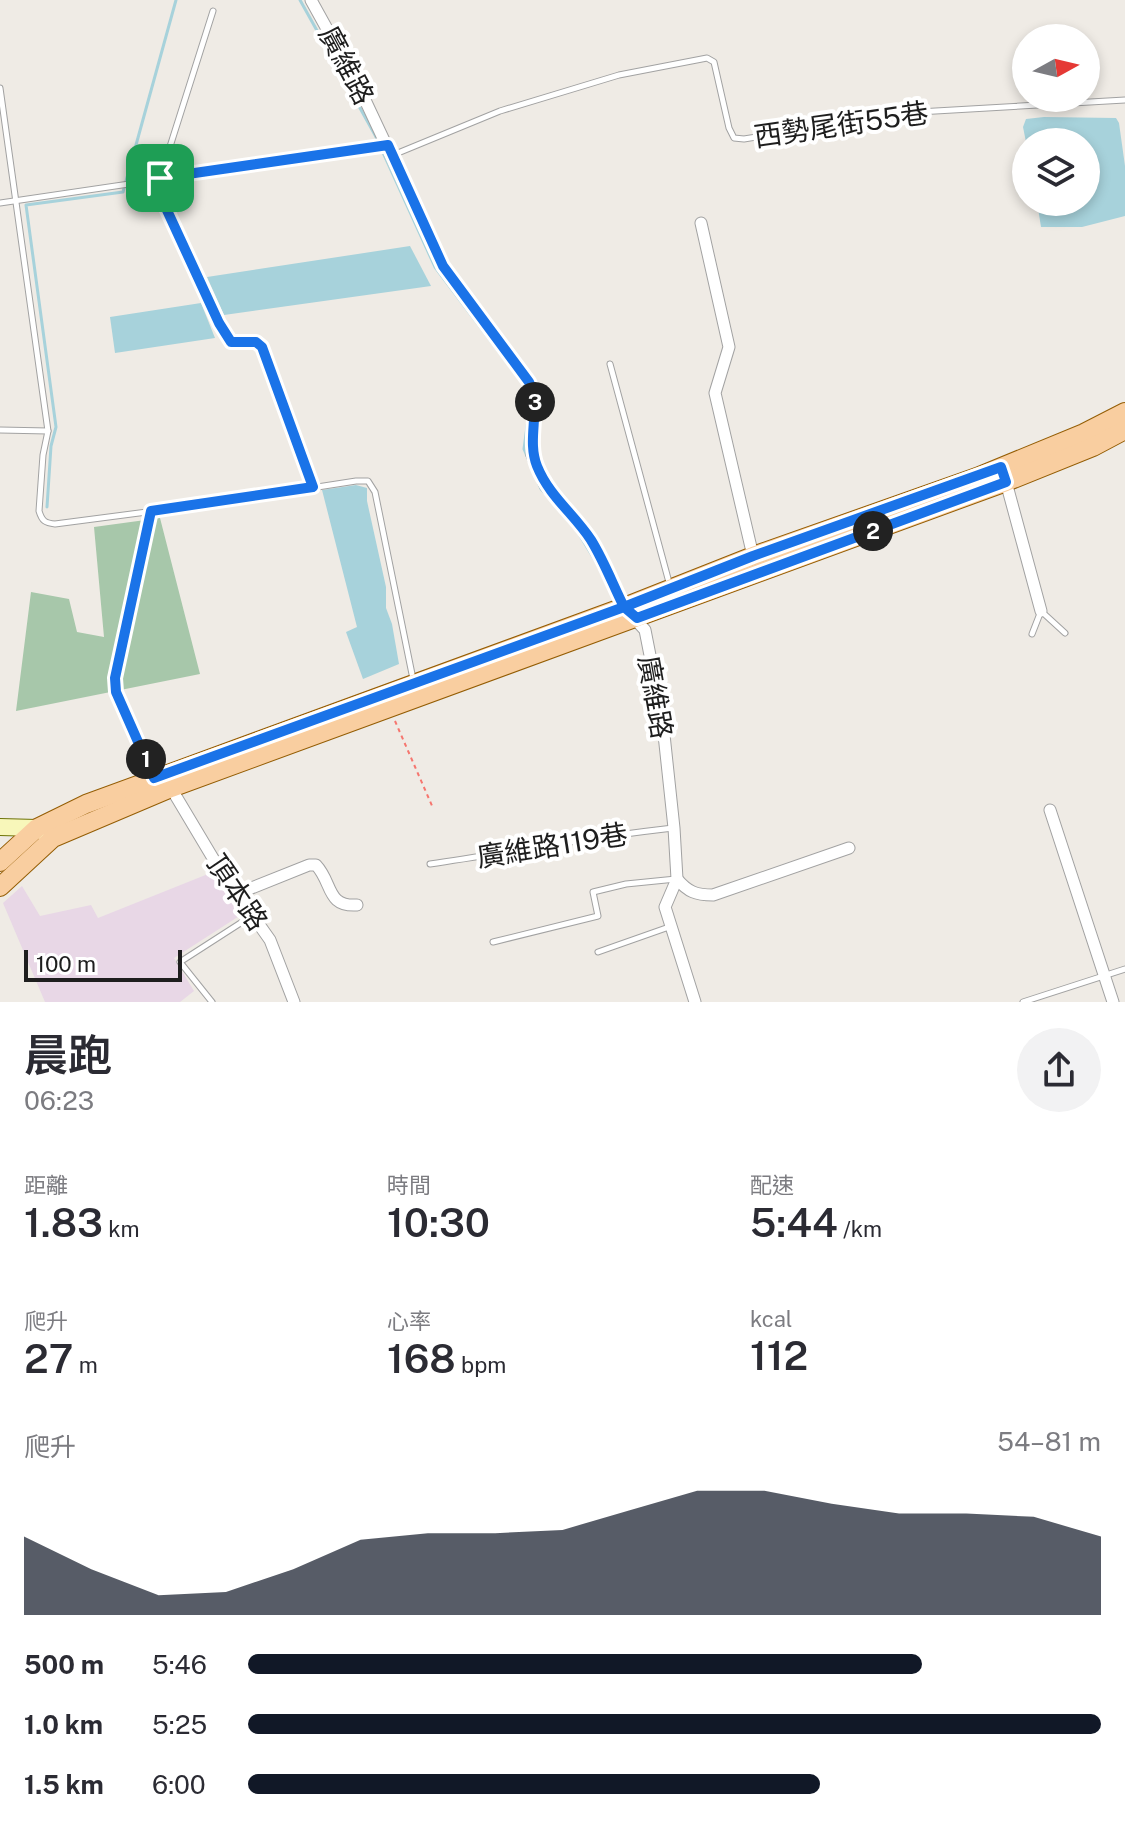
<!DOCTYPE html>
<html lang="zh-TW">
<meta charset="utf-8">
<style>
:root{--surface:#fff;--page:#f2f2f3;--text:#2b2b33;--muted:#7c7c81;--accent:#111827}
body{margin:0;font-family:"Public Sans","Noto Sans TC",sans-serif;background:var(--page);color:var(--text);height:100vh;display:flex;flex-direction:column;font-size:30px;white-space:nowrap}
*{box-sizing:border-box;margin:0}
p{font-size:26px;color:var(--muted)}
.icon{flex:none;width:44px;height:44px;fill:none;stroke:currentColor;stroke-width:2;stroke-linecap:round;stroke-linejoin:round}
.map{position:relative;height:1002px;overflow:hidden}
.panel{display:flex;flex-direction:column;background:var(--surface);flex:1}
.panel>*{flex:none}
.needle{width:52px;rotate:82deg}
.fabs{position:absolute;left:1012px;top:24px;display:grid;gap:16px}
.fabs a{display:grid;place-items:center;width:88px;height:88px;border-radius:50%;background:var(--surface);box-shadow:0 4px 12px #0003;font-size:40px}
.scale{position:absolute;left:24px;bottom:20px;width:158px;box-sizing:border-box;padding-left:8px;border:4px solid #1e1e1e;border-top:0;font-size:22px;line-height:28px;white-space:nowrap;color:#1e1e1e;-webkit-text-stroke:6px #fff;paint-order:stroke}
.pin{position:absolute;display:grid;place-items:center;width:68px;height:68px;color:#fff;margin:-34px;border-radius:16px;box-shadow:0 4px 12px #0006}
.km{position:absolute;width:40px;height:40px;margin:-20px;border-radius:50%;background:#222;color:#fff;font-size:22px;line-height:40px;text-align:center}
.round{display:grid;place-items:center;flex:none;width:84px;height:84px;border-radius:42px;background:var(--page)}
.overview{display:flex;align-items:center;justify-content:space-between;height:136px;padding:0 24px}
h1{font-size:44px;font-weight:600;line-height:60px}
.figures{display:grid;grid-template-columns:repeat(3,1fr);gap:12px;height:136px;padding:8px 24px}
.figures div{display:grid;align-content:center}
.figures b{font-size:40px;font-weight:600}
.figures small{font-size:22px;font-weight:400}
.figures p{font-size:22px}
.chart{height:224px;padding:16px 24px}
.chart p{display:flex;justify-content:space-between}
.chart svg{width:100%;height:144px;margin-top:8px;fill:var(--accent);opacity:.7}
ul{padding:0 24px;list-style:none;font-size:26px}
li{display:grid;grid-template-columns:128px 96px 1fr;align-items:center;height:60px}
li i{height:20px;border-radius:10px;background:var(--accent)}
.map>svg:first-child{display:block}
.industrial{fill:#e8d7e6}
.cemetery{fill:#a7c7aa}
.water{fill:#a7d2db}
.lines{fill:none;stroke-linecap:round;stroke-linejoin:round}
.stream{stroke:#a7d2db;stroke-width:3}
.lane-casing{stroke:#a2a2a2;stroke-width:7}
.street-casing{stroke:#a2a2a2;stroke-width:13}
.secondary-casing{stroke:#6d7308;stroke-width:18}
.primary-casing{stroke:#945d04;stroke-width:20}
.path{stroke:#f6766f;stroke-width:2;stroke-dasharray:4 4;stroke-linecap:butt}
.lane{stroke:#fff;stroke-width:5}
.street{stroke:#fff;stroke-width:11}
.secondary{stroke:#f8f7ba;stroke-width:16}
.primary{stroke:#f9cea0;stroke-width:18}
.route-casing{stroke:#fff;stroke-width:16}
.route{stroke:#1a73e8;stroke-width:10}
.labels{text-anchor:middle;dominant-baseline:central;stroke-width:8;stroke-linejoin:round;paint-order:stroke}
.street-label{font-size:28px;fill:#1e1e1e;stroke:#fff}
</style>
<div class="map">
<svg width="1125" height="1002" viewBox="0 0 1125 1002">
<rect width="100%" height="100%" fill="#efebe5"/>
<polygon class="industrial" points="213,872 247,911 174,958 194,991 180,1002 45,1002 3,903 22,886 40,916 91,905 98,918"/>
<polygon class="cemetery" points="160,518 200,674 16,711 31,592 69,599 77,632 104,637 94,527"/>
<g class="water">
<polygon points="1044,117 1116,118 1119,123 1125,166 1125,216 1082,227 1041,227 1037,202 1086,202 1086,142 1026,142 1023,127 1026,119"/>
<polygon points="410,246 431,286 224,315 207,277"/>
<polygon points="201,303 215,338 115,353 110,317"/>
<polygon points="356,485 367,488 367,501 386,587 386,608 392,624 399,664 363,679 346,632 357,627 322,490"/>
</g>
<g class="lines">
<g class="stream">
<polyline points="300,0 375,135 435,267 527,389"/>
<polyline points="529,412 524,449 541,489 546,494"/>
<polyline points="47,507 51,446 56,427 26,205 123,192 176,0"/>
<polyline points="579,534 598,565"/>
</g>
<g class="lane-casing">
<g id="lane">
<path d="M0,88L48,431L43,455L39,511C42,521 45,523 55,524L208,504L356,481H368L375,492L413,679"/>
<polyline points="393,155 500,111 619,75 707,58 714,62 729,128 734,138 744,139 901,113 1125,100"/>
<polyline points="160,178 213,11"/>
<polyline points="153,180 184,252 231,342 256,342 262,347 313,487"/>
<polyline points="0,203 387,146"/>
<polyline points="610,364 670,586"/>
<polyline points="0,430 48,431"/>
<polyline points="151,511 115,678 116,692 152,774"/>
<polyline points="1032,634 1041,611 1065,633"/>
<path d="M430,864C511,852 591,837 673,828"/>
<polyline points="493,942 598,916 593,892 626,884 676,879"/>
<polyline points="598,952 669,927"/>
<polyline points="212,1002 180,962 253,915"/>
<polyline points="1023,1002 1125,969"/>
</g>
</g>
<g class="street-casing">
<g id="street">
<polyline points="311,0 358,85 443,266 529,382 535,395 532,455 545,485 590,539 624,607 645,630 662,716 674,828 677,879 665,907 695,1002"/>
<polyline points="701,223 729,347 715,393 753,556"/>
<polyline points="1006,482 1041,611"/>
<polyline points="171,788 217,865 270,940 294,1002"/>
<polyline points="1050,810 1113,1002"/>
<path d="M677,879C688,892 696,895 713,895L849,848"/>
<path d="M239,893L309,865H316C333,883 326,907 357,905"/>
</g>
</g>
<g class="secondary-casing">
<polyline id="secondary" points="0,827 37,828 45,833"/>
</g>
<g class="primary-casing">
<g id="primary">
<polyline points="0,862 37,828 86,804 624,607 753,556 977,477 1084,433 1125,412"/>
<polyline points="0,887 53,838 171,788 1006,482 1093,447 1125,430"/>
</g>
</g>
<polyline class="path" points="395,721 433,808"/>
<use href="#lane" class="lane"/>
<use href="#street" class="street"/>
<use href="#secondary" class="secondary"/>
<use href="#primary" class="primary"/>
</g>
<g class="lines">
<g class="route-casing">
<path id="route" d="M160,178L153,180L219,323L231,342H256L262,347L313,487L151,511L115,678L116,692L154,778L624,607L637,618L1006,482L1001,467L753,556L624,607C613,585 604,561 591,540C574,514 549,496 537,466C526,438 542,409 529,382L443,266L388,145L160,178"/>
</g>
<use href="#route" class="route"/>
</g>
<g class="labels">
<g class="street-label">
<text transform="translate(347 65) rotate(62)">廣維路</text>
<text transform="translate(841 124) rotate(-8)">西勢尾街55巷</text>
<text transform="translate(656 697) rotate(80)">廣維路</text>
<text transform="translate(552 845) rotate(-9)">廣維路119巷</text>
<text transform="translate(238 892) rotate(56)">頂本路</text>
</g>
</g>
</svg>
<div class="fabs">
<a><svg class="needle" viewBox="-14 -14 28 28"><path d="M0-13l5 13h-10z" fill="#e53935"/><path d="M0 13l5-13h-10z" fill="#7c7c81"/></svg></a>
<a><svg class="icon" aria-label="layers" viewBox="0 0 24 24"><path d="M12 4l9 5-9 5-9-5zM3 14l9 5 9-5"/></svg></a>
</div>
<div class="scale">100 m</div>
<div class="pin" style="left:160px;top:178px;background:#1e9e55"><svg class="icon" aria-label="arrive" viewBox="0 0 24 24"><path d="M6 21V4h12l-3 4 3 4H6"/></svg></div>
<b class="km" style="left:146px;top:759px">1</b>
<b class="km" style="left:873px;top:531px">2</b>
<b class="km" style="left:535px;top:402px">3</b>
</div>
<section class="panel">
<div class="overview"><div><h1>晨跑</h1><p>06:23</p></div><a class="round"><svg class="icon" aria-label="share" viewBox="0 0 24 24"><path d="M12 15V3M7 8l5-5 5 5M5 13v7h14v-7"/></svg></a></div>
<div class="figures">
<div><p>距離</p><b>1.83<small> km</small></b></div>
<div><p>時間</p><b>10:30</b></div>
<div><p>配速</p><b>5:44<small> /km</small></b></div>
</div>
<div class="figures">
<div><p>爬升</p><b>27<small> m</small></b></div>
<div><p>心率</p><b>168<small> bpm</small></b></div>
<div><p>kcal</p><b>112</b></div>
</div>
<div class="chart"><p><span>爬升</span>54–81 m</p>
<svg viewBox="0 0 160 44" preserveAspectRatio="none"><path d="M0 44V20L10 30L20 38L30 37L40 30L50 21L60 19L70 19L80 18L90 12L100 6L110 6L120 10L130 13L140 13L150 14L160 20V44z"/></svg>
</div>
<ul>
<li><b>500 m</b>5:46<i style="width:79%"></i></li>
<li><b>1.0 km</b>5:25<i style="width:100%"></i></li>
<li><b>1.5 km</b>6:00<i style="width:67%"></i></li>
</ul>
</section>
